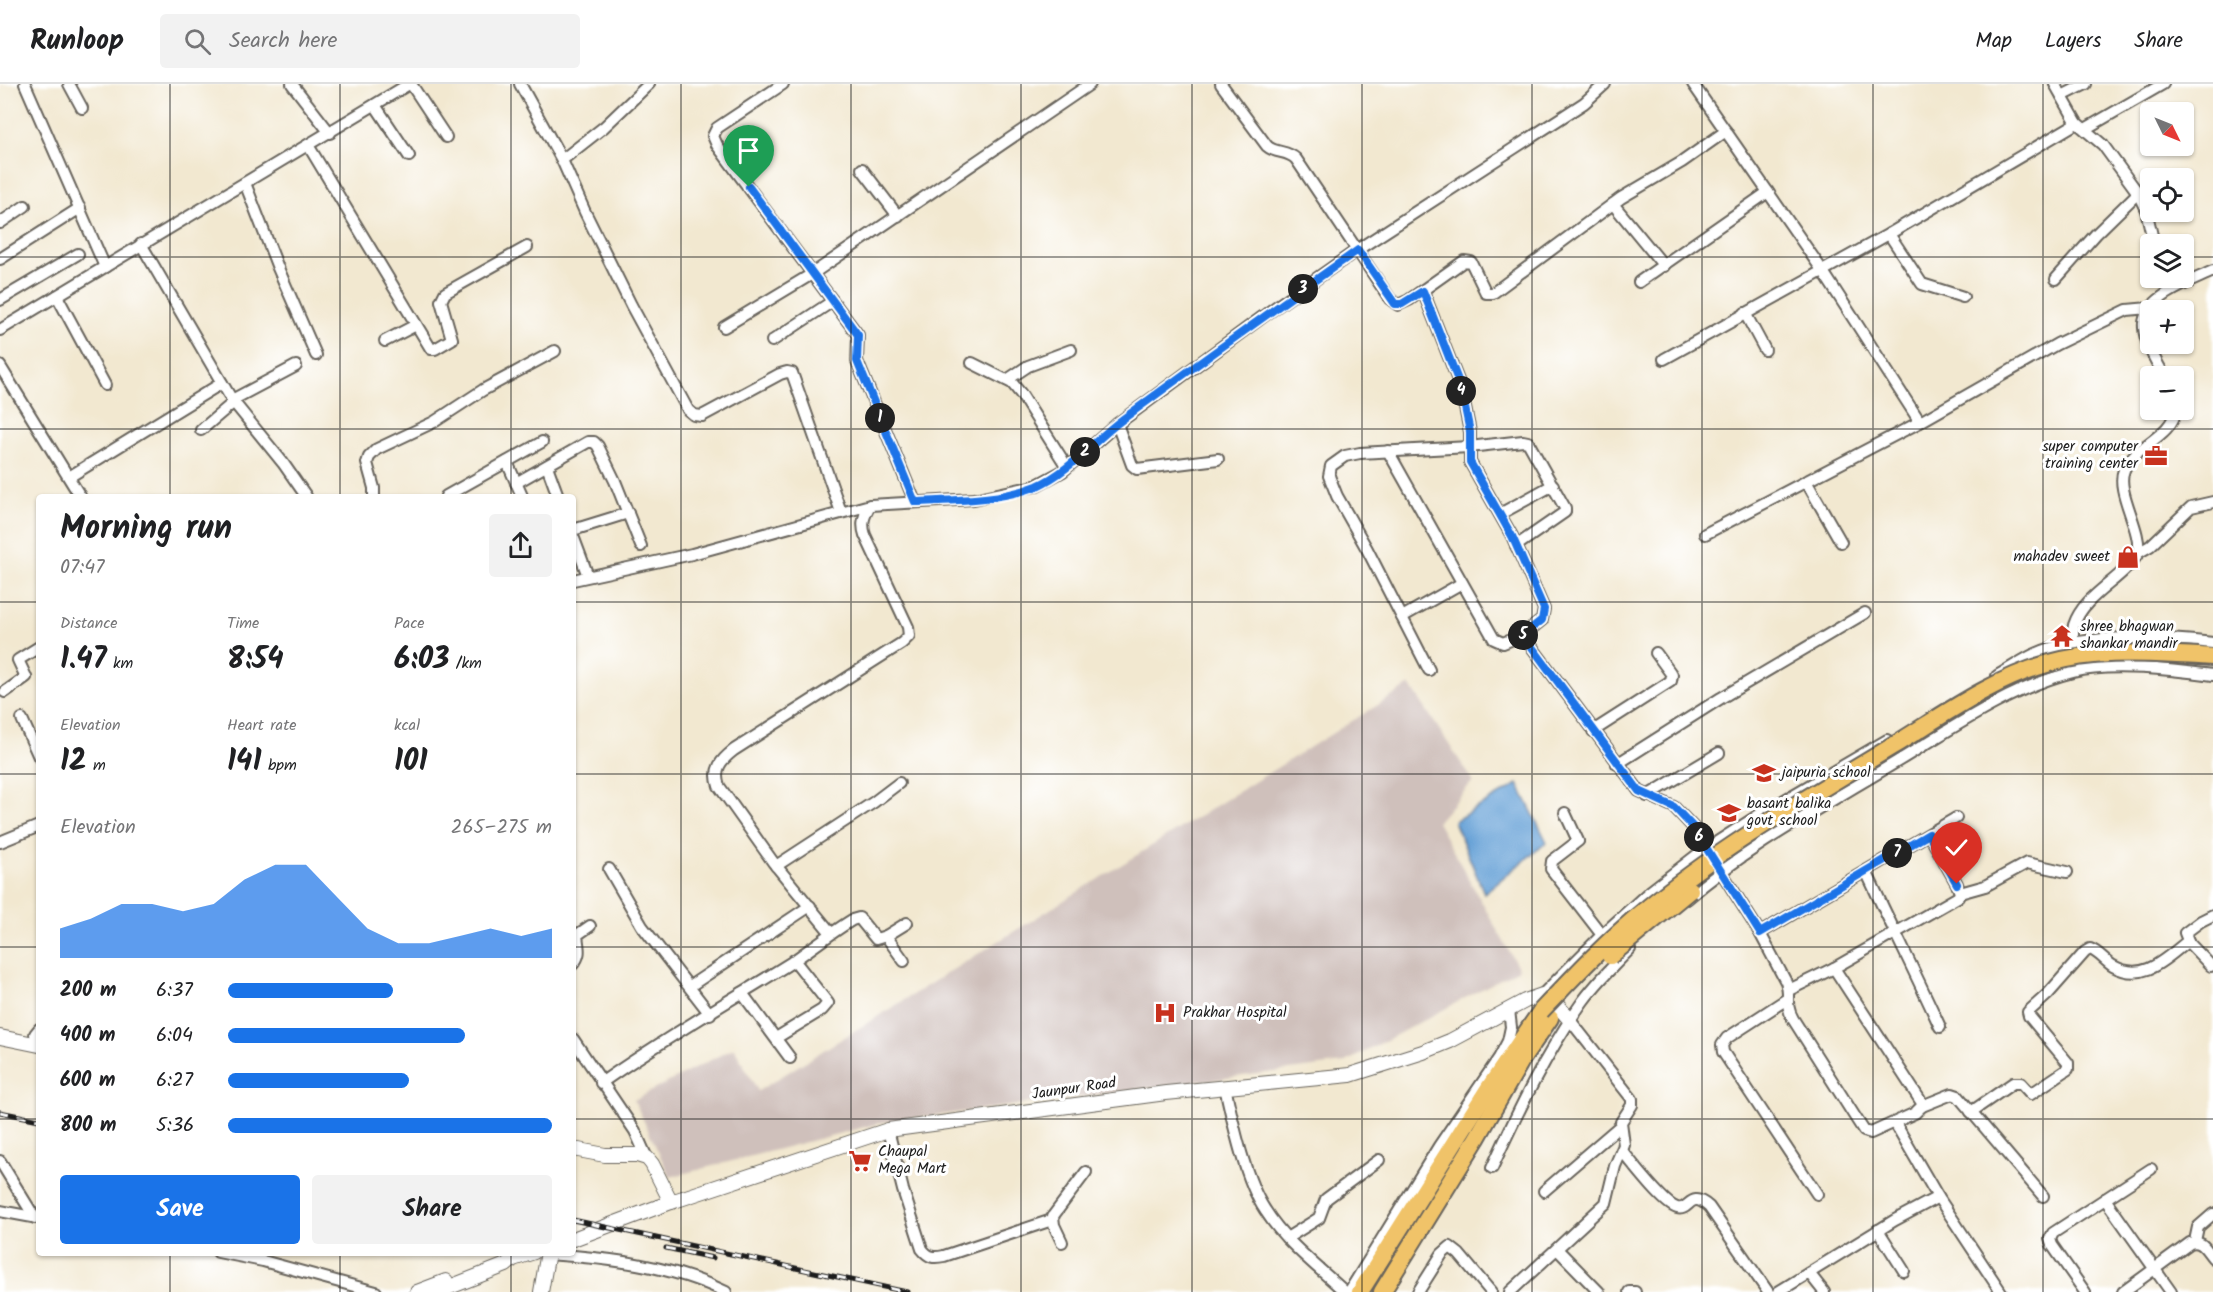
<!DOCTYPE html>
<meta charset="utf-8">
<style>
:root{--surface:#fff;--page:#f2f2f2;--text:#202124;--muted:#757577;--line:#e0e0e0;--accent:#1a73e8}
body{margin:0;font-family:Kalam,sans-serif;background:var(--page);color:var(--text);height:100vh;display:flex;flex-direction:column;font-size:22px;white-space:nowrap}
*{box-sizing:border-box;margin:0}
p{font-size:20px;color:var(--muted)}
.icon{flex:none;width:33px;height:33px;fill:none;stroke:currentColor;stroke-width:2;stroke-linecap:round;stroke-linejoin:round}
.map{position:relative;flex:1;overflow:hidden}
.panel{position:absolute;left:36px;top:410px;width:540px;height:762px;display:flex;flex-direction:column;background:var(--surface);border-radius:6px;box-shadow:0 2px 4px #0004}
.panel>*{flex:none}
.needle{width:39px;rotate:133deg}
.controls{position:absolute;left:2140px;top:18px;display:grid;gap:12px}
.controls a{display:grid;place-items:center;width:54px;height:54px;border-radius:6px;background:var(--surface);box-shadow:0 2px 4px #0004;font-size:30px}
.pin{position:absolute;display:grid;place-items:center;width:51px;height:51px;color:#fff;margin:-62px -26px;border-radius:50% 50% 50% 0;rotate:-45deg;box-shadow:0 0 6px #0007}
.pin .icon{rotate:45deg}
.km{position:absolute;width:30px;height:30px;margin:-15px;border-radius:50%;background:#222;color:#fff;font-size:16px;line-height:30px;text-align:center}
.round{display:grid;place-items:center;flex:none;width:63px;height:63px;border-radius:6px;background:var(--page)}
.head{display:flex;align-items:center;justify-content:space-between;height:102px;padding:0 24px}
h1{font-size:33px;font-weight:700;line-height:45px}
.metrics{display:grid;grid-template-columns:repeat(3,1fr);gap:9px;height:102px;padding:6px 24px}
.metrics div{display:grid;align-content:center}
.metrics b{font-size:30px;font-weight:700}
.metrics small{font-size:16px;font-weight:400}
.metrics p{font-size:16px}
.chart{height:168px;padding:12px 24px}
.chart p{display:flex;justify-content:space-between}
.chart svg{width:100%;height:108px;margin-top:6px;fill:var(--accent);opacity:.7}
.primary-button{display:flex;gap:12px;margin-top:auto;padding:12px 24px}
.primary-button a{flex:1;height:69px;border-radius:6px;background:var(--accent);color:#fff;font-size:24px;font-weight:700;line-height:69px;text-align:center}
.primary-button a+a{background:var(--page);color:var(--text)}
ul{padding:0 24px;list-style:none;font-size:20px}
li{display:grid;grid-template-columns:96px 72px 1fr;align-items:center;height:45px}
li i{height:15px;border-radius:8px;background:var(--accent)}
header{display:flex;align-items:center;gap:36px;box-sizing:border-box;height:84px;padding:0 30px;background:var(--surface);border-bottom:2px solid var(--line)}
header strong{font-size:28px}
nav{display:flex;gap:33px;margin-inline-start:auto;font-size:21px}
.search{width:420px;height:54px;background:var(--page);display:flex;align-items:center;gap:15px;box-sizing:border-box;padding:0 21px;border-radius:6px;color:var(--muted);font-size:22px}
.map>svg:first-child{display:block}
.industrial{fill:#cfc0bb}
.water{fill:#67a2d7;stroke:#425f7a;stroke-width:1.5}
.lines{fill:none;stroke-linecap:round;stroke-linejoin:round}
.minor-casing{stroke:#67635b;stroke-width:14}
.tertiary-casing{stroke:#67635b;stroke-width:16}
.trunk-casing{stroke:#67635b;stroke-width:20}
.minor{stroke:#fff;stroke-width:10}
.tertiary{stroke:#fff;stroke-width:14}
.trunk{stroke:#f0c369;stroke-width:16}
.rail-casing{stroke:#1c1c1c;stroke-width:5}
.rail{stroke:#fff;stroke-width:3;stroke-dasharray:9;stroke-linecap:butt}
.trunk-bridge-casing{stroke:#67635b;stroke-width:20;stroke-linecap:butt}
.trunk-bridge{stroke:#f0c369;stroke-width:16}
.route-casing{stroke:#fff;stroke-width:12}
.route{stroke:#1a73e8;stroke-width:8}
.grid{fill:none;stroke:#1c1c1c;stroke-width:1.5;stroke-opacity:0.55}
.labels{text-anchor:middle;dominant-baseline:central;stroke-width:6;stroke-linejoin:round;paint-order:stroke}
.poi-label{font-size:15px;fill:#1c1c1c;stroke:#fff;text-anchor:start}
.street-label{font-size:15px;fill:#1c1c1c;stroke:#fff}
</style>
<header>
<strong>Runloop</strong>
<div class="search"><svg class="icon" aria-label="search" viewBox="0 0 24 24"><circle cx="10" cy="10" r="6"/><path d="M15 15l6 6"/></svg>Search here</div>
<nav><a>Map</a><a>Layers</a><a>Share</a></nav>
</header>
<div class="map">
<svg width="2213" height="1208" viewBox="0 0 2213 1208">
<rect width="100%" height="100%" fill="#fff"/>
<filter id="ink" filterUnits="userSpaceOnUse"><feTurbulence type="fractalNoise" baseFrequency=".0167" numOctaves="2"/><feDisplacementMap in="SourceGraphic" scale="12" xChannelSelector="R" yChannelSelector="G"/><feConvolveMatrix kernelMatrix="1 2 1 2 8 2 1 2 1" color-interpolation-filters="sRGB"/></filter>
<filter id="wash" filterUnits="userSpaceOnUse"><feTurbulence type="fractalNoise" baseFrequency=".008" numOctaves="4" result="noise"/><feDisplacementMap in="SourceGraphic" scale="24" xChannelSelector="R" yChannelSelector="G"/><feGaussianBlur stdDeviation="1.35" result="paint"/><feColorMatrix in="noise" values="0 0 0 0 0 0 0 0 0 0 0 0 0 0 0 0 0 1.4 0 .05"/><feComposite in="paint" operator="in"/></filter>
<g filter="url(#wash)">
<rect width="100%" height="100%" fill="#f2e8d0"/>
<polygon class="industrial" points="1410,601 1473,697 1437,738 1519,885 1344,979 884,1038 670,1093 634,1016 734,964 758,1007"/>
<polygon class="water" points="1518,700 1547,758 1484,809 1454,737"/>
</g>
<g filter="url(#ink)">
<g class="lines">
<g class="minor-casing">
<g id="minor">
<polyline points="25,0 105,183"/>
<polyline points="69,0 82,24"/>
<polyline points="292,0 330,49"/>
<polyline points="411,0 446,53"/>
<polyline points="520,0 562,76 585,128 631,221 688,326 694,331 702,332 780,290 787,288 792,289 841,428"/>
<polyline points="783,0 717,44 713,52 717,61 858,251 857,277 915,418"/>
<path d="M1221,0L1267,62C1276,70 1287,66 1296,75L1390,215L1398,221L1409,216L1464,177L1471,178L1486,209H1493L1621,114L1682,78L1726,47"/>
<polyline points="1693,0 1822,186 1920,338"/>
<polyline points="2055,0 2077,39 2103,61 2138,109 2146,126 2154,160"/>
<polyline points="2062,12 2086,0"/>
<polyline points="375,21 409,72"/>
<polyline points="2085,45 2163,0"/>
<polyline points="308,61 431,265 435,265 452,255 441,217 445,209 527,163"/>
<polyline points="562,76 604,43 649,0"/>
<polyline points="862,85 898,132"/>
<polyline points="245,99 278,184 316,271"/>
<polyline points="1613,120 1664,182"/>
<polyline points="0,139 25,122"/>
<polyline points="1889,150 1922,200 1963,213"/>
<polyline points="141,160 232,316 283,379 306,412"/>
<polyline points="0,175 80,124"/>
<polyline points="2165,194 2170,207"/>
<polyline points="2056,195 2096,150 2138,109"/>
<polyline points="1639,198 1768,108"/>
<polyline points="57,212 105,301"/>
<polyline points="0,216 78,170"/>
<polyline points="1745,229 1765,266"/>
<polyline points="724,243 812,190 1090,0"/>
<polyline points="0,246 409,0"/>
<polyline points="385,257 416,241"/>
<polyline points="772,257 833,217"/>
<polyline points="1664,275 1889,150 2077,39"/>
<polyline points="972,279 1012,299 1021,310 1067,383"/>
<polyline points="0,282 80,412"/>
<path d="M2164,292C2157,278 2145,260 2144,244C2141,214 2191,198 2213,187"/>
<polyline points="1007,296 1028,282 1071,266"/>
<polyline points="232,316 296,282"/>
<polyline points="1117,340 1132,381 1137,385 1218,375"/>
<polyline points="201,346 234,318"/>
<polyline points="1388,367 1494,555 1503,559 1523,551 1542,536 1544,525 1512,452 1470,378 1470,348 1461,304 1423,207"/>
<polyline points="507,378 522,412"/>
<polyline points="547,382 558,412"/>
<polyline points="69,393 222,299"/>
<polyline points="1806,397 1841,458"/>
<polyline points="516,399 588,358 594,358 598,362 615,397 641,462"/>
<polyline points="374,412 374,404 367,379 369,373 377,365 434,338 483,306 555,267"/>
<polyline points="446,412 542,358"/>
<polyline points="1500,430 1553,401"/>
<polyline points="573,446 628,429"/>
<polyline points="1705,450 1920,338 2057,260 2127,226 2149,224"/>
<polyline points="573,452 588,492"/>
<polyline points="2138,469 2150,462 2191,423 2213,418"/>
<polyline points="573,496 692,470 870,421 974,415 1035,402 1063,387 1117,340 1276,223 1357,166 1584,19 1605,0"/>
<polyline points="1402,533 1462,499"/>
<path d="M1523,551L1639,707L1674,723L1693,743L1760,849L1786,898C1791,912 1784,919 1793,935L1864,1047L1871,1049L1915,1029L1922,1022V1019L1834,884"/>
<path d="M2074,565C2073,557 2072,548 2074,541C2084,510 2123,496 2138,469C2142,445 2115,407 2124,386C2134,361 2171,354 2176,326"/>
<polyline points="1429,586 1367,465 1337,412 1329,392 1331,382 1345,372 1360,369 1469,363 1523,357 1528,358 1565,424 1565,428 1516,462"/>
<path d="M1997,592C2009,585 2021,577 2033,571C2083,548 2160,553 2213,559"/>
<polyline points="5,608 26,593 18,576 39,563"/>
<polyline points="22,635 39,673"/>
<polyline points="1593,647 1671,597 1672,591 1656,569"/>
<polyline points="1617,680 1721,614 1865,529"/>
<polyline points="1647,712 1719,669"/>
<polyline points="1565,729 1578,757 1552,777 1551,785 1602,851"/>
<polyline points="0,758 39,742"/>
<polyline points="776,782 874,718 899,699"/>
<polyline points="609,785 642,842 710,930"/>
<path d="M1866,787C1890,839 1916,890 1940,943"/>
<polyline points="1960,809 1985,802 2027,779 2067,788"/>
<path d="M1687,815C1747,763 1820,724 1888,683C1947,648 2006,605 2073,588C2111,578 2174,586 2213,591"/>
<path d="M831,849L773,778L719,702C713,685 721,676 734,666L902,559L909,552L908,543L865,451C861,439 864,432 870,421"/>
<polyline points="1760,849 1956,734"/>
<polyline points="886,852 904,877"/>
<path d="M573,880C582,870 578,863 577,851L590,842"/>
<polyline points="2211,882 2189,859 2185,849 2201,837 2213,831"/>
<polyline points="690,902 810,822"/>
<polyline points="1789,906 1834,884 1958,813 1960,809 1957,800 1929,750"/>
<polyline points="742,909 790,974"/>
<polyline points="1542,911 1602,851 1648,809 1697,771 1759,731 1887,656"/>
<polyline points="1787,915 1727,954 1722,961 1723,968 1817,1110"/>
<polyline points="776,954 822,926 828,919 794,876"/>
<polyline points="573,955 635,1047 647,1074"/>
<polyline points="37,960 35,950 39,945"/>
<path d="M601,999C663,955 728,918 792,878C812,864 831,849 852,836L859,834L876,855L886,852L907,839"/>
<path d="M1225,1003C1233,1039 1245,1096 1265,1126C1285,1158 1317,1182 1345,1208"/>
<polyline points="1922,1022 1952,1010 1958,1012 2043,1112"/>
<path d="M1971,1028L2013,999H2021L2031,1010L2068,985V979L2029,932L2028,928L2048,910L2085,868L2090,865C2099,868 2105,877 2113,882C2144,899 2165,875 2188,857"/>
<polyline points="1895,1039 1938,1113 2001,1208"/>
<path d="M888,1046L903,1106L922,1165C929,1174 934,1174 944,1172L1052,1136"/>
<path d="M1622,1067C1633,1079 1663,1120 1677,1124C1690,1128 1689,1105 1709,1123L1768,1208"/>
<polyline points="0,1077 35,1134"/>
<path d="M1492,1084C1519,1025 1546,969 1583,917C1597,898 1614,881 1630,865"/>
<polyline points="1544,1107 1621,1041"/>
<polyline points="2105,1115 2171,1208"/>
<polyline points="0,1127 38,1134"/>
<polyline points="1878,1146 1904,1187"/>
<polyline points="1287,1154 1319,1134 1326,1115 1379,1076"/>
<polyline points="2195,1157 2198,1143 2213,1130"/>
<polyline points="1062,1158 1054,1141 1053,1132 1086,1088"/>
<polyline points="1557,1165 1599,1208"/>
<polyline points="218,1168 263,1177 376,1208"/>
<path d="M547,1170C608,1174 671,1181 726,1208"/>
<polyline points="1809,1189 1824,1208"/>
<polyline points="1349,1208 1439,1062 1499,974 1508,957 1511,943 1509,926"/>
<polyline points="1418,1208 1442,1170 1450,1163 1459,1170 1491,1208"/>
<polyline points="1510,1208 1606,1119 1615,1082 1624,1061 1621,1038 1632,1021 1632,1015 1570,936"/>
<polyline points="1629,1208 1635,1208"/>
<polyline points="1778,1208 1895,1136 1938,1113"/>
<polyline points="2085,1208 2052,1161 2050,1155 2053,1149 2151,1085"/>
<path d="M2123,1208L2190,1159C2202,1155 2206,1166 2213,1174"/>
</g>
</g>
<g class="tertiary-casing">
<g id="tertiary">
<polyline points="0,953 39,961"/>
<polyline points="573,1065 605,1071 637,1071 647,1074 652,1080 671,1118"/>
<polyline points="573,1155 671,1118 888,1046 1166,1009 1350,991 1423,968 1450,957 1525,917 1542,911 1550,913 1570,936"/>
<polyline points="417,1208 446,1197"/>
<polyline points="437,1208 506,1181 513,1175 534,1168"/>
<polyline points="541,1208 548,1168"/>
</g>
</g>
<g class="trunk-casing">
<g id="trunk">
<polyline points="2199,572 2213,573"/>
<polyline points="1360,1208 1488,1005 1541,927"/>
<polyline points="1382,1208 1477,1054 1522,975 1550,934"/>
</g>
</g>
<use href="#minor" class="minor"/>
<use href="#tertiary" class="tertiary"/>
<use href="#trunk" class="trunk"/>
<g class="rail-casing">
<g id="rail">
<polyline points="0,1028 39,1036"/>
<polyline points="573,1136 907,1208"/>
<polyline points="666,1164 713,1174"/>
</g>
</g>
<use href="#rail" class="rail"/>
<g class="trunk-bridge-casing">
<g id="trunk-bridge">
<polyline points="1610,872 1690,806"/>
<path d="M1541,927C1574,892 1608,856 1645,826C1721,763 1807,714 1891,663C1942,632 1992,595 2050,579C2100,565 2147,570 2199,572"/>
</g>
</g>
<use href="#trunk-bridge" class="trunk-bridge"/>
</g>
</g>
<g class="lines" filter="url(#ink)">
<g class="route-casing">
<path id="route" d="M749,103L858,251L857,277L915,418C955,416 999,417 1037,402C1071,387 1094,356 1123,335C1201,277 1279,222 1358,166L1395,220H1402L1423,207L1461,304L1470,348V378L1512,452L1544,525L1542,536L1523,551L1639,707L1674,723L1693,743L1760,849L1929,750L1957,800"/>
</g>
<use href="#route" class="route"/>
</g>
<path class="grid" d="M170,0V412M340,0V412M511,0V412M681,0V1208M851,0V1208M1021,0V1208M1192,0V1208M1362,0V1208M1532,0V1208M1702,0V1208M1873,0V1208M2043,0V1208M0,173H2151M2184,173H2213M0,345H2213M0,518H39M573,518H2213M0,690H39M573,690H2213M0,863H39M573,863H2213M0,1035H39M573,1035H2213M170,1168V1208M340,1168V1208M511,1168V1208"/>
<defs>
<g id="office-bare" transform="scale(1.8)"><path d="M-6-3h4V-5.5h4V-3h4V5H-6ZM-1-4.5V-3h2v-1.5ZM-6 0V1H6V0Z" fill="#c8321e" stroke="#fff" stroke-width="2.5" paint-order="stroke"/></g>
<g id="shop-bare" transform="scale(1.8)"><path d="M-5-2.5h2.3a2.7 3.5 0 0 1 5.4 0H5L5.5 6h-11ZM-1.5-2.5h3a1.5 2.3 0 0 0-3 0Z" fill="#c8321e" stroke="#fff" stroke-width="2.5" paint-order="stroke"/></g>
<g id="temple-bare" transform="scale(1.8)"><path d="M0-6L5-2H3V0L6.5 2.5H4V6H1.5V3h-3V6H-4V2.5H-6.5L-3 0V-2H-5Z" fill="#c8321e" stroke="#fff" stroke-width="2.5" paint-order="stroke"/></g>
<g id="school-bare" transform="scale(1.8)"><path d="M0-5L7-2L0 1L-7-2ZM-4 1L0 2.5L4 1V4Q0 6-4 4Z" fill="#c8321e" stroke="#fff" stroke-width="2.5" paint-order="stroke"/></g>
<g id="hospital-bare" transform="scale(1.8)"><path d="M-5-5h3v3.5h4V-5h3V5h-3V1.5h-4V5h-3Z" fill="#c8321e" stroke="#fff" stroke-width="2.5" paint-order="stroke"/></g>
<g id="supermarket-bare" transform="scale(1.8)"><path d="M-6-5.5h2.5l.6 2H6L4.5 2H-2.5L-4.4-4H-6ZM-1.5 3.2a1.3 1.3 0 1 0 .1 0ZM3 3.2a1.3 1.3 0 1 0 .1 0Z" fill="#c8321e" stroke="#fff" stroke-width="2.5" paint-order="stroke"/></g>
</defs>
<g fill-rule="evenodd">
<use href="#office-bare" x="2156" y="372"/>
<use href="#shop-bare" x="2128" y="473"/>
<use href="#temple-bare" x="2062" y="552"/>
<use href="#school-bare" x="1764" y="689"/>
<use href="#school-bare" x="1729" y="729"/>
<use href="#hospital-bare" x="1165" y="929"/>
<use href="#supermarket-bare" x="860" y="1077"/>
</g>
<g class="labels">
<g class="poi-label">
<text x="2138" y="363" text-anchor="end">super computer<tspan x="2138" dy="17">training center</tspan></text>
<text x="2110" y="473" text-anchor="end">mahadev sweet</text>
<text x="2080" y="543">shree bhagwan<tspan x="2080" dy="17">shankar mandir</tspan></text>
<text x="1782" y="689">jaipuria school</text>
<text x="1747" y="720">basant balika<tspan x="1747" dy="17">govt school</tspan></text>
<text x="1183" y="929">Prakhar Hospital</text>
<text x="878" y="1068">Chaupal<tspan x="878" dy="17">Mega Mart</tspan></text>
</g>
<g class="street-label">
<text transform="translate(1074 1005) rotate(-8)">Jaunpur Road</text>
</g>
</g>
</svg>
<div class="controls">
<a><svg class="needle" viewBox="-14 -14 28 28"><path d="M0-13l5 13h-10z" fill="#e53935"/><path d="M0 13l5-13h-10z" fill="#757577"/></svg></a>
<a><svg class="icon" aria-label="locate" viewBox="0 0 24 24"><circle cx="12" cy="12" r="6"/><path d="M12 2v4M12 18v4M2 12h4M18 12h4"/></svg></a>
<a><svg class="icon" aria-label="layers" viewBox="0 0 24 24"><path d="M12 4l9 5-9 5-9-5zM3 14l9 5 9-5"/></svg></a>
<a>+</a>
<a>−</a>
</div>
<div class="pin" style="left:749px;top:103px;background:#1e9e55"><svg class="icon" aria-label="arrive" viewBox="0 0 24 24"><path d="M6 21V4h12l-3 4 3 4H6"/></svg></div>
<div class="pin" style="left:1957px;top:800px;background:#d93025"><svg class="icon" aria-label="check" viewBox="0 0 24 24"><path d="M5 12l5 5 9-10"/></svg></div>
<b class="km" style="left:880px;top:334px">1</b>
<b class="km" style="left:1085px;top:368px">2</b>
<b class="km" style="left:1303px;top:205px">3</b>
<b class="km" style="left:1461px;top:307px">4</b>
<b class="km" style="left:1523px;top:551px">5</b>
<b class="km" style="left:1699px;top:753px">6</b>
<b class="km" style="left:1897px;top:769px">7</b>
<section class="panel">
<div class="head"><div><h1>Morning run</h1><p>07:47</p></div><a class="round"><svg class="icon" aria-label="share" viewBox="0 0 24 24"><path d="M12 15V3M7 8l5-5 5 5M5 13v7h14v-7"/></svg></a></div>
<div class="metrics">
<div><p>Distance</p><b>1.47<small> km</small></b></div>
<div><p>Time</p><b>8:54</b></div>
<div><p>Pace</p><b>6:03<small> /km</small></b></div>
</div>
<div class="metrics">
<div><p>Elevation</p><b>12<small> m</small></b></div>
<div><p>Heart rate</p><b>141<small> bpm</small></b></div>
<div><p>kcal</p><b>101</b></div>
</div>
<div class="chart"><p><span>Elevation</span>265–275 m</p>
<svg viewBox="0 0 160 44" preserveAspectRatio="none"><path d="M0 44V32L10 28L20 22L30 22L40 25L50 22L60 12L70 6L80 6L90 19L100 32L110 38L120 38L130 35L140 32L150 35L160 32V44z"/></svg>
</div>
<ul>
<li><b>200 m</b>6:37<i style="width:51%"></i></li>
<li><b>400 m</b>6:04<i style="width:73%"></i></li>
<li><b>600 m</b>6:27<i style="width:56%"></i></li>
<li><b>800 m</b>5:36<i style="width:100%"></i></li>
</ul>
<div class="primary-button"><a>Save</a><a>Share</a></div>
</section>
</div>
